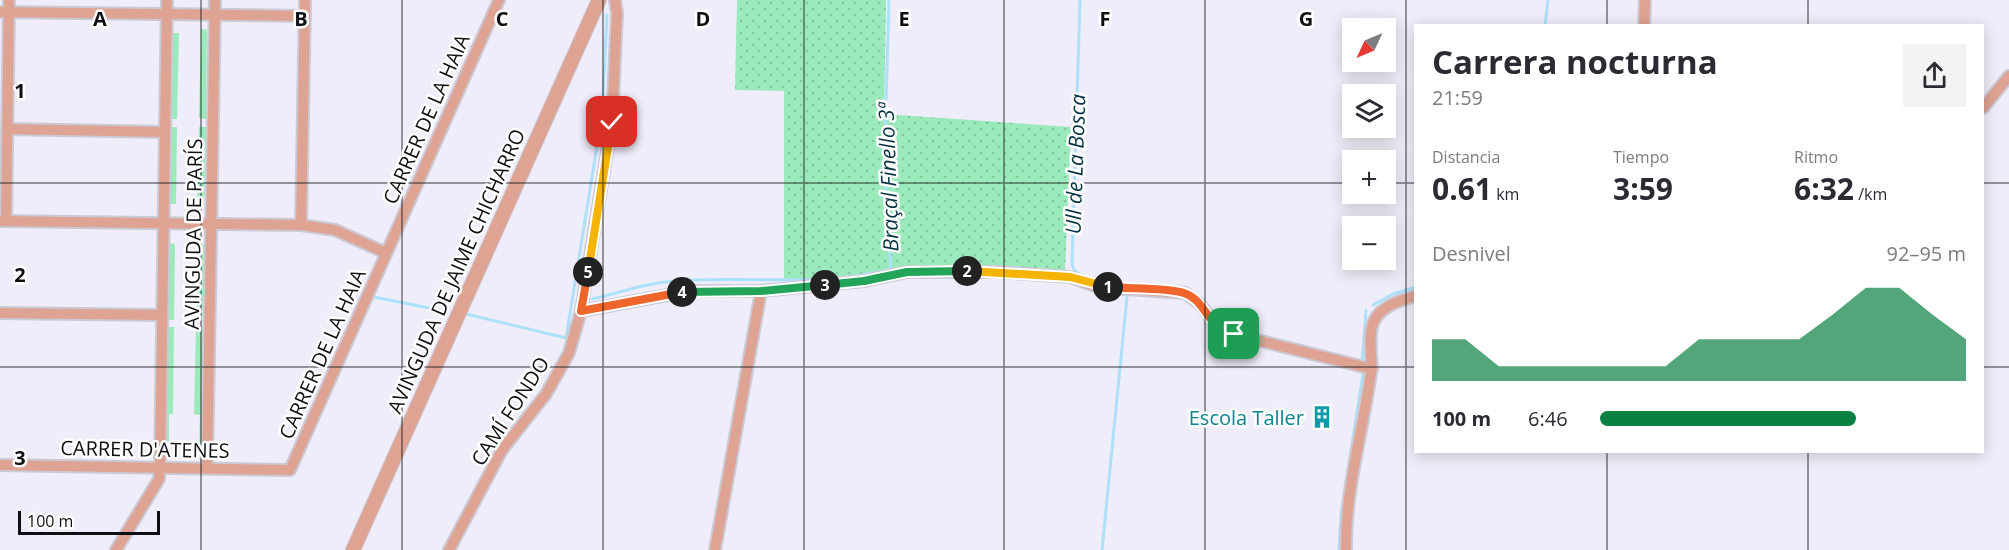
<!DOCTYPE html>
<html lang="es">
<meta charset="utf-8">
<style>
:root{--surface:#fff;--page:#f2f2f3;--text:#2b2b33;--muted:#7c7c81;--accent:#0b8043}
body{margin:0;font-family:"Open Sans",sans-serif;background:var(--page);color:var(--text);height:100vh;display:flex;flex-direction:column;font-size:22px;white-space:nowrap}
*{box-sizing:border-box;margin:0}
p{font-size:20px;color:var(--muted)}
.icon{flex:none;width:33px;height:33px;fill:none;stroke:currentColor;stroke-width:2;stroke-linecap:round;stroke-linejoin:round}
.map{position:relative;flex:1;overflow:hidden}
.side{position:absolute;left:1414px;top:24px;width:570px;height:429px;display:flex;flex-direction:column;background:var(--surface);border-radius:0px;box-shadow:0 3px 15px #0003}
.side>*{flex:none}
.needle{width:39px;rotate:226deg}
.controls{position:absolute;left:1342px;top:18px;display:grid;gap:12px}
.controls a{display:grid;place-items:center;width:54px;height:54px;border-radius:0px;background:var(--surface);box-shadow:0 3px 15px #0003;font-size:30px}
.scale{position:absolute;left:18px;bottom:15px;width:142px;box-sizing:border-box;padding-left:6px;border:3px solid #0f0e12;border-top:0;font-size:16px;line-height:21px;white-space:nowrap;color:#0f0e12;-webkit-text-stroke:4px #fff;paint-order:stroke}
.pin{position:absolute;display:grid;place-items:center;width:51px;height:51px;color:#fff;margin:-26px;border-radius:12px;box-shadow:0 3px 9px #0006}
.km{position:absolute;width:30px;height:30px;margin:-15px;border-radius:50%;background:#222;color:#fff;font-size:16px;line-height:30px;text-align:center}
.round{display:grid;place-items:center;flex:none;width:63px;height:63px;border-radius:0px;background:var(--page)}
.head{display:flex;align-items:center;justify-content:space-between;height:102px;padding:0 18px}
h1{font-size:33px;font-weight:700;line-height:45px}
.figures{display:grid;grid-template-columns:repeat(3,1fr);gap:9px;height:102px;padding:6px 18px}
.figures div{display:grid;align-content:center}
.figures b{font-size:30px;font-weight:700}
.figures small{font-size:16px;font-weight:400}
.figures p{font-size:16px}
.chart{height:168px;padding:12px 18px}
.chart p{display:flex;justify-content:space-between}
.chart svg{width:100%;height:108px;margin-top:6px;fill:var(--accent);opacity:.7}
ul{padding:0 18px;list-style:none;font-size:20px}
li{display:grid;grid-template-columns:96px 72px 1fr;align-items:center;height:45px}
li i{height:15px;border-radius:8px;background:var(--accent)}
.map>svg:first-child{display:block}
.grass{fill:url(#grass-dots)}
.garden{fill:#9beabc}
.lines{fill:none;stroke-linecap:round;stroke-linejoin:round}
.stream{stroke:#ace1f9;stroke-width:3}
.minor-casing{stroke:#cbc9d4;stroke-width:14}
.tertiary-casing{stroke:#cbc9d4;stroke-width:16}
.minor{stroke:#dea393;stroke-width:10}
.tertiary{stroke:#dea393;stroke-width:14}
.split-1-casing{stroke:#fff;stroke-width:12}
.split-2-casing{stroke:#fff;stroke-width:12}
.split-3-casing{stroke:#fff;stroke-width:12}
.split-4-casing{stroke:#fff;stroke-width:12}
.split-5-casing{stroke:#fff;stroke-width:12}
.split-6-casing{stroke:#fff;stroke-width:12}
.split-1{stroke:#f0652b;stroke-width:8}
.split-2{stroke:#f5b400;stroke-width:8}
.split-3{stroke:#22a559;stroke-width:8}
.split-4{stroke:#22a559;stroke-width:8}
.split-5{stroke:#f0652b;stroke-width:8}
.split-6{stroke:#f5b400;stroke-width:8}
.grid{fill:none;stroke:#0f0e12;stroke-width:1.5;stroke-opacity:0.55}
.labels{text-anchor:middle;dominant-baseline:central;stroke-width:5;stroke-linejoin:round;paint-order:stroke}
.street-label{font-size:20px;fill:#0f0e12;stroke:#fff}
.culture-label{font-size:20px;fill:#0d838f;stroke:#fff;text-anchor:end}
.water-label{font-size:21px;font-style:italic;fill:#053243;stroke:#fff}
.grid-label{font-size:20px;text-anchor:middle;font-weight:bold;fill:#0f0e12;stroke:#fff;stroke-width:5;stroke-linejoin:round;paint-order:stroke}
</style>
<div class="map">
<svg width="2009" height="550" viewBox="0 0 2009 550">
<defs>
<pattern id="grass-dots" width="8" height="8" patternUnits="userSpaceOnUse" patternTransform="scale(1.5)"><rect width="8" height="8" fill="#9beabc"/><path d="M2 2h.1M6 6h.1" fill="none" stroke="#84c8a1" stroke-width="1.8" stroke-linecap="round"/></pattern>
</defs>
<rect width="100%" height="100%" fill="#efedf9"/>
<polygon class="grass" points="737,0 886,0 884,114 1071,127 1065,272 891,270 866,276 784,280 784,91 735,90"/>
<g class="garden">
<polygon points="201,29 207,30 206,119 199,118"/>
<polygon points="173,33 179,33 177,119 170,119"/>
<polygon points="170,127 177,127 176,204 169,204"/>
<polygon points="199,127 206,127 204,206 197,205"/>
<polygon points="168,243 175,244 174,320 167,320"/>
<polygon points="198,244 205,244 202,319 196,319"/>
<polygon points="167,327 174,327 173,414 169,414 169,450 166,450"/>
<polygon points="196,327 204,327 202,450 199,449 200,415 194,414"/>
</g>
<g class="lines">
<g class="stream">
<polyline points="1545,26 1548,0"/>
<polyline points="1080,275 1074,270 1072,264 1080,0"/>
<polyline points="1094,281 1111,283"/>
<polyline points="374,297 444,311"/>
<path d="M592,299C619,293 649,282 677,281C748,276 821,287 891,269L884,170L889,0"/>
<polyline points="1373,305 1393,294 1416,287"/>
<polyline points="466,314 566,338 602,115 607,15"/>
<polyline points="1362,362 1366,310"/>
<polyline points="1102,550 1127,297"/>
<polyline points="1339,550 1341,515 1363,374"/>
</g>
<g class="minor-casing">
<g id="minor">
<polyline points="0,12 305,16"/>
<polyline points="1644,26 1645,0"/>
<polyline points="1983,108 2009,76"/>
<polyline points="7,129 165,132"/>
<polyline points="0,221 301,225 335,230 386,253"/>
<polyline points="6,221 9,0"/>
<polyline points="301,225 305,0"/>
<polyline points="581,311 689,291 761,291 864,281 907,272 1000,272 1070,277 1098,287 1185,293 1199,303 1221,331 1372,369"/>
<polyline points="0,313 162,315"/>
<polyline points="0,465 290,470 499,0"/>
<polyline points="207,468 215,0"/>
<polyline points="116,550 159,479 160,468 167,0"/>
<polyline points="449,550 502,450 546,394 569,353 581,311 612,122 617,13 615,0"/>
<polyline points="715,550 761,291"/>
<path d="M1346,550C1345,490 1363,431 1371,372C1373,357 1367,335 1374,321C1381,306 1401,300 1416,296"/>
</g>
</g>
<g class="tertiary-casing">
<polyline id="tertiary" points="353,550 599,0"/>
</g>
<use href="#minor" class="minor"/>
<use href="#tertiary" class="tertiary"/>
</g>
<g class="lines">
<g class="split-1-casing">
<path id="split-1" d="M1108,287C1128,289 1167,287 1184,293C1206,300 1205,326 1234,334"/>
</g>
<g class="split-2-casing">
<polyline id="split-2" points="967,271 1070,277 1108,287"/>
</g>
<g class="split-3-casing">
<polyline id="split-3" points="825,285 864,281 907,272 967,271"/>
</g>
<g class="split-4-casing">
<polyline id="split-4" points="682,292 761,291 825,285"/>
</g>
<g class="split-5-casing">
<polyline id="split-5" points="588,272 581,311 682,292"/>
</g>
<g class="split-6-casing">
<polyline id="split-6" points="588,272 612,122"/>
</g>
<use href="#split-1" class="split-1"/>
<use href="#split-2" class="split-2"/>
<use href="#split-3" class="split-3"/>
<use href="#split-4" class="split-4"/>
<use href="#split-5" class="split-5"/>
<use href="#split-6" class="split-6"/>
</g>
<path class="grid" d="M201,0V550M402,0V550M603,0V550M804,0V550M1004,0V550M1205,0V550M1406,0V550M1607,0V26M1808,0V26M0,183H1353M1386,183H1416M1983,183H2009M0,367H1416M1983,367H2009M1607,452V550M1808,452V550"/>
<defs>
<g id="building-bare" transform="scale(1.8)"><path d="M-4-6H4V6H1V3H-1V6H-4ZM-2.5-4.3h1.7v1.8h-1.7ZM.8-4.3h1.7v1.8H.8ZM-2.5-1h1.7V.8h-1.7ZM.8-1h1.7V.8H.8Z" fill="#0f9aa8" stroke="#fff" stroke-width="2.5" paint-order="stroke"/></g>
</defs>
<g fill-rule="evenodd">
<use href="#building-bare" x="1322" y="417"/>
</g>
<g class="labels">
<g class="street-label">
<text transform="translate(426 119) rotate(-66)">CARRER DE LA HAIA</text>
<text transform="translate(193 234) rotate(-89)">AVINGUDA DE PARÍS</text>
<text transform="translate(456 271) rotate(-66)">AVINGUDA DE JAIME CHICHARRO</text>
<text transform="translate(322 354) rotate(-66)">CARRER DE LA HAIA</text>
<text transform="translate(510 411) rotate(-57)">CAMÍ FONDO</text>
<text transform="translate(145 449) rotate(1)">CARRER D'ATENES</text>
</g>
<g class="culture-label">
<text x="1304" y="417">Escola Taller</text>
</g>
<g class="water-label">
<text transform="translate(1075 164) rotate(-88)">Ull de La Bosca</text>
<text transform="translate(888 177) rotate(-92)">Braçal Finello 3ª</text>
</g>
</g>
<g class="grid-label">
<text x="100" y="26">A</text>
<text x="301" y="26">B</text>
<text x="502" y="26">C</text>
<text x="703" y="26">D</text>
<text x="904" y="26">E</text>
<text x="1105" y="26">F</text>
<text x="1306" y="26">G</text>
<text x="20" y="98">1</text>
<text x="20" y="282">2</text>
<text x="20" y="465">3</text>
</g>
</svg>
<div class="controls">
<a><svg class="needle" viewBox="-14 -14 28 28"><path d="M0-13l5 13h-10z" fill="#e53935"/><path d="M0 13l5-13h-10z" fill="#7c7c81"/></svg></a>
<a><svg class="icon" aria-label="layers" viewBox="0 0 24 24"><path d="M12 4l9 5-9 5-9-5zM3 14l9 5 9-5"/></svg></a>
<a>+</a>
<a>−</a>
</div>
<div class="scale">100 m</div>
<div class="pin" style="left:1234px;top:334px;background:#1e9e55"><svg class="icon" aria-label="arrive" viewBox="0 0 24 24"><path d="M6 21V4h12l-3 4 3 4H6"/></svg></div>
<div class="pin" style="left:612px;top:122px;background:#d93025"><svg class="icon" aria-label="check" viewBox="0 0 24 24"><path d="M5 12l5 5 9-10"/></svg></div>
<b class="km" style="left:1108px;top:287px">1</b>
<b class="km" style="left:967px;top:271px">2</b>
<b class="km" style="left:825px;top:285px">3</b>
<b class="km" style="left:682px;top:292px">4</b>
<b class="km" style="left:588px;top:272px">5</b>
<section class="side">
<div class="head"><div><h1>Carrera nocturna</h1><p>21:59</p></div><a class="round"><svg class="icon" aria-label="share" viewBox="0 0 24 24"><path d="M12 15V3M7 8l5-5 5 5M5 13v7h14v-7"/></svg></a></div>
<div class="figures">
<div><p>Distancia</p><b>0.61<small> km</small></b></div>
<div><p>Tiempo</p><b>3:59</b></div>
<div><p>Ritmo</p><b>6:32<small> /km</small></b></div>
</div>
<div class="chart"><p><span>Desnivel</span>92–95 m</p>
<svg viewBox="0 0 160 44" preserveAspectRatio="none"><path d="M0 44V27L10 27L20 38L30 38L40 38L50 38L60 38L70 38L80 27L90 27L100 27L110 27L120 17L130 6L140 6L150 17L160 27V44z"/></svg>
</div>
<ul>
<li><b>100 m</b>6:46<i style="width:70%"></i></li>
</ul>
</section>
</div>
